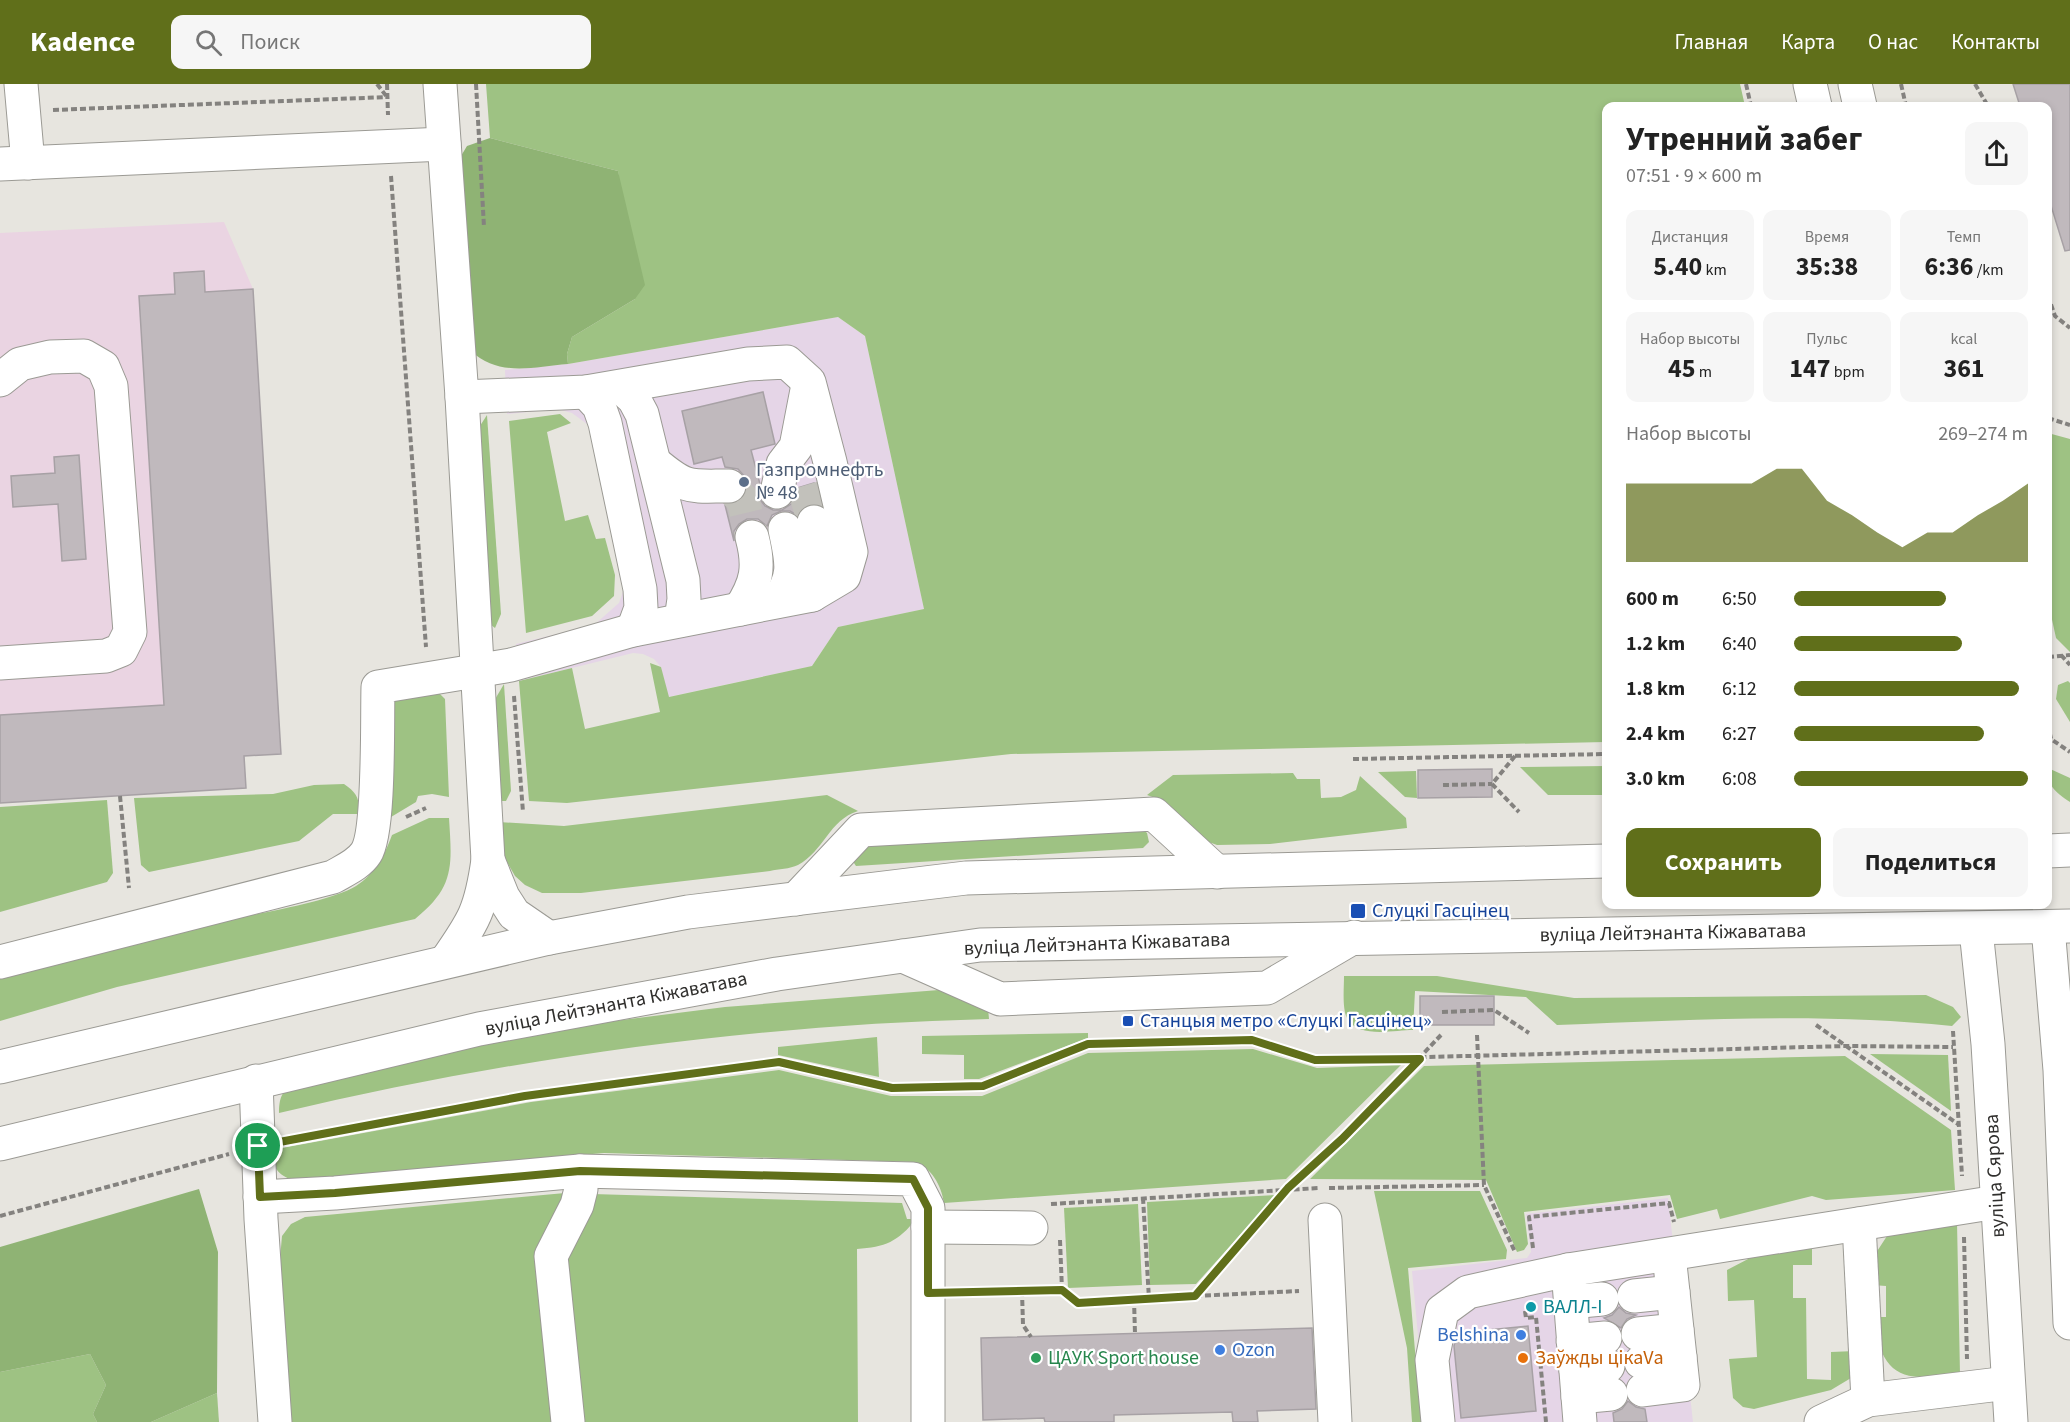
<!DOCTYPE html>
<html lang="ru">
<meta charset="utf-8">
<style>
:root{--surface:#fff;--page:#f6f6f6;--text:#222;--muted:#767676;--accent:#606f1a}
body{margin:0;font-family:"Source Sans 3",sans-serif;background:var(--page);color:var(--text);height:100vh;display:flex;flex-direction:column;font-size:22px;white-space:nowrap}
*{box-sizing:border-box;margin:0}
p{font-size:20px;color:var(--muted)}
.icon{flex:none;width:33px;height:33px;fill:none;stroke:currentColor;stroke-width:2;stroke-linecap:round;stroke-linejoin:round}
.map{position:relative;flex:1;overflow:hidden}
.panel{position:absolute;left:1602px;top:18px;width:450px;height:807px;display:flex;flex-direction:column;background:var(--surface);border-radius:12px;box-shadow:0 3px 9px #0003}
.panel>*{flex:none}
.pin{position:absolute;display:grid;place-items:center;width:51px;height:51px;color:#fff;margin:-26px;border:3px solid #fff;border-radius:50%;box-shadow:0 2px 6px #0007}
.round{display:grid;place-items:center;flex:none;width:63px;height:63px;border-radius:12px;background:var(--page)}
.overview{display:flex;align-items:center;justify-content:space-between;height:102px;padding:0 24px}
h1{font-size:33px;font-weight:700;line-height:45px}
.stats{display:grid;grid-template-columns:repeat(3,1fr);gap:9px;height:102px;padding:6px 24px}
.stats div{display:grid;align-content:center;border-radius:12px;background:var(--page);text-align:center}
.stats b{font-size:26px;font-weight:700}
.stats small{font-size:16px;font-weight:400}
.stats p{font-size:16px}
.chart{height:168px;padding:12px 24px}
.chart p{display:flex;justify-content:space-between}
.chart svg{width:100%;height:108px;margin-top:6px;fill:var(--accent);opacity:.7}
.action{display:flex;gap:12px;margin-top:auto;padding:12px 24px}
.action a{flex:1;height:69px;border-radius:12px;background:var(--accent);color:#fff;font-size:24px;font-weight:700;line-height:69px;text-align:center}
.action a+a{background:var(--page);color:var(--text)}
ul{padding:0 24px;list-style:none;font-size:20px}
li{display:grid;grid-template-columns:96px 72px 1fr;align-items:center;height:45px}
li i{height:15px;border-radius:8px;background:var(--accent)}
header{display:flex;align-items:center;gap:36px;box-sizing:border-box;height:84px;padding:0 30px;background:var(--accent);color:#fff}
header strong{font-size:28px}
nav{display:flex;gap:33px;margin-inline-start:auto;font-size:21px}
.search{width:420px;height:54px;background:var(--page);display:flex;align-items:center;gap:15px;box-sizing:border-box;padding:0 21px;border-radius:12px;color:var(--muted);font-size:22px}
.map>svg:first-child{display:block}
.commercial{fill:#e5d5e7}
.industrial{fill:#ead4e2}
.green{fill:#9ec283}
.forest{fill:#8fb374}
.building{fill:#c0b9bd;stroke:#a7a1a5;stroke-width:1.5}
.lines{fill:none;stroke-linecap:round;stroke-linejoin:round}
.minor-tunnel{stroke:#c2c1bb;stroke-width:33;stroke-dasharray:33 16;stroke-linecap:butt}
.minor-casing{stroke:#9b9a94;stroke-width:35}
.major-casing{stroke:#9b9a94;stroke-width:35}
.path{stroke:#84827f;stroke-width:4;stroke-dasharray:6 3;stroke-linecap:butt}
.minor{stroke:#fff;stroke-width:33}
.major{stroke:#fff;stroke-width:33}
.route-casing{stroke:#fff;stroke-width:12}
.route{stroke:#606f1a;stroke-width:8}
.service-dot{fill:#5c6f8a;stroke:#fff;stroke-width:2}
.transit-dot{fill:#1a4fb4;stroke:#fff;stroke-width:2}
.culture-dot{fill:#0f9aa8;stroke:#fff;stroke-width:2}
.shop-dot{fill:#3f7fe0;stroke:#fff;stroke-width:2}
.leisure-dot{fill:#2e9e5b;stroke:#fff;stroke-width:2}
.food-dot{fill:#e8710a;stroke:#fff;stroke-width:2}
.labels{text-anchor:middle;dominant-baseline:central;stroke-width:4.5;stroke-linejoin:round;paint-order:stroke}
.service-label{font-size:20px;fill:#4e5e75;stroke:#fff;text-anchor:start}
.transit-label{font-size:20px;fill:#164399;stroke:#fff;text-anchor:start}
.street-label{font-size:20px;fill:#302f2d;stroke:#fff}
.culture-label{font-size:20px;fill:#0d838f;stroke:#fff;text-anchor:start}
.shop-label{font-size:20px;fill:#366cbe;stroke:#fff;text-anchor:end}
.leisure-label{font-size:20px;fill:#27864d;stroke:#fff;text-anchor:start}
.food-label{font-size:20px;fill:#c56008;stroke:#fff;text-anchor:start}
</style>
<header>
<strong>Kadence</strong>
<div class="search"><svg class="icon" aria-label="search" viewBox="0 0 24 24"><circle cx="10" cy="10" r="6"/><path d="M15 15l6 6"/></svg>Поиск</div>
<nav><a>Главная</a><a>Карта</a><a>О нас</a><a>Контакты</a></nav>
</header>
<div class="map">
<svg width="2070" height="1338" viewBox="0 0 2070 1338">
<rect width="100%" height="100%" fill="#e7e5df"/>
<g class="commercial">
<polygon points="838,233 865,252 924,525 838,543 812,582 668,613 661,583 654,575 643,570 633,569 519,597 516,560 594,541 619,519 624,505 593,349 587,340 572,329 557,325 507,330 505,286 568,280"/>
<polygon points="1668,1114 1693,1338 1426,1338 1412,1187 1527,1174 1531,1168 1526,1130"/>
</g>
<polygon class="industrial" points="224,138 253,205 281,670 244,672 246,704 0,719 0,149"/>
<g class="green">
<polygon points="486,0 1740,0 1745,22 1606,22 1606,658 1011,670 567,719 529,717 519,597 572,584 585,645 660,628 650,579 661,583 669,613 812,582 838,543 924,525 865,252 838,233 568,280 567,270 572,253 635,215 618,87 490,54"/>
<polygon points="560,330 571,339 547,348 565,437 588,431 596,455 605,454 615,491 614,512 592,532 526,549 509,337"/>
<polygon points="487,331 501,530 495,544 486,537 476,348"/>
<polygon points="2048,349 2070,355 2070,568 2056,554 2048,517"/>
<polygon points="2068,597 2070,599 2070,638 2056,615 2058,601"/>
<polygon points="504,600 511,707 506,717 495,717 494,617"/>
<polygon points="435,605 445,615 449,713 432,710 418,712 416,718 391,733 393,616"/>
<polygon points="1606,682 1606,711 1548,711 1520,683"/>
<path d="M2048,684L2070,694V718C2055,708 2047,702 2048,684Z"/>
<polygon points="1416,687 1417,714 1405,713 1378,688"/>
<polygon points="1293,689 1297,695 1320,695 1321,714 1341,713 1356,706 1360,692 1406,734 1407,744 1270,760 1217,761 1206,757 1161,716 1147,711 1173,691"/>
<path d="M344,700C356,708 360,714 359,730H333L299,757L149,788L141,781L134,714L273,710L314,701Z"/>
<path d="M827,711L858,727C829,736 824,767 798,781C790,785 778,785 770,787L581,809H542L525,801L515,792L503,771L498,738L564,742Z"/>
<polygon points="107,716 113,789 107,798 0,828 0,723"/>
<path d="M429,734H449C452,782 455,803 415,835L117,903L0,937V895C75,876 149,855 225,837C258,829 330,818 356,802C376,789 384,772 392,751Z"/>
<polygon points="1142,745 1147,749 1149,758 1143,764 856,782 852,776 855,759"/>
<path d="M1344,892H1437L1574,914L1926,911L1953,923L1961,933L1952,942C1821,928 1688,936 1557,941L1526,913L1415,907L1413,946C1394,946 1358,955 1347,934C1342,924 1344,904 1344,892Z"/>
<path d="M939,906L988,924L989,935C750,941 512,974 279,1029C279,1010 284,1005 300,995L598,939L725,923Z"/>
<polygon points="1088,949 1088,954 979,995 964,995 964,971 922,970 922,952"/>
<polygon points="877,953 879,993 778,971 778,963"/>
<path d="M1253,965L1317,984L1401,981L1286,1095L944,1119C941,1101 932,1084 914,1078L604,1069L293,1096C277,1091 273,1083 271,1066L531,1018L779,986L891,1012H982L1088,969Z"/>
<polygon points="1870,970 1948,971 1951,1027"/>
<polygon points="1845,972 1951,1046 1955,1106 1826,1116 1812,1112 1720,1135 1717,1125 1677,1135 1670,1111 1524,1128 1528,1160 1524,1166 1517,1168 1486,1096 1310,1095 1424,982"/>
<polygon points="1374,1107 1480,1107 1507,1166 1506,1175 1408,1184 1421,1338 1412,1338 1407,1264"/>
<polygon points="565,1109 546,1153 538,1161 535,1176 553,1338 286,1338 277,1209 282,1152 291,1140 305,1133"/>
<path d="M592,1110L902,1119L907,1135H916C898,1158 885,1163 857,1165L858,1338H581L561,1177Z"/>
<polygon points="1276,1111 1196,1200 1150,1201 1147,1118"/>
<polygon points="1138,1120 1142,1201 1068,1204 1064,1124"/>
<path d="M1957,1138L1960,1290C1903,1298 1882,1295 1873,1233H1886V1202L1872,1201V1175L1887,1152Z"/>
<polygon points="1812,1161 1812,1181 1793,1181 1793,1214 1806,1214 1807,1295 1831,1296 1831,1268 1855,1267 1851,1294 1831,1306 1754,1325 1743,1323 1733,1314 1729,1275 1757,1273 1754,1216 1728,1217 1727,1186 1750,1174"/>
<polygon points="90,1270 106,1301 93,1330 97,1338 0,1338 0,1288"/>
<polygon points="217,1309 219,1338 151,1338"/>
</g>
<g class="forest">
<path d="M490,54L618,87L645,201L635,215L572,253L567,270L568,280C532,283 499,293 471,267L455,82L467,62Z"/>
<polygon points="199,1105 218,1168 217,1309 151,1338 97,1338 93,1330 106,1301 90,1270 0,1288 0,1163"/>
</g>
<g class="building">
<polygon points="2013,0 2070,0 2070,166 2065,167 2048,112 2048,22 2020,22"/>
<polygon points="204,187 205,208 253,205 281,670 244,672 246,704 0,719 0,631 164,621 139,212 175,210 174,189"/>
<polygon points="763,308 775,360 751,366 760,400 759,414 765,422 773,426 782,426 791,420 797,404 814,399 819,420 810,420 802,424 797,431 790,427 781,427 772,431 767,442 758,435 747,435 739,440 734,447 734,457 725,421 738,418 745,412 748,402 745,393 738,385 725,383 722,373 694,380 682,327"/>
<polygon points="79,371 86,475 62,477 58,420 13,423 11,392 55,389 54,373"/>
<polygon points="1492,685 1492,713 1418,714 1418,686"/>
<rect x="1420" y="912" width="74" height="29"/>
<polygon points="1619,1223 1626,1229 1636,1231 1627,1235 1621,1244 1604,1234 1612,1231"/>
<polygon points="1528,1242 1536,1327 1461,1334 1454,1262 1457,1249"/>
<polygon points="1312,1244 1316,1325 1257,1327 1258,1338 1233,1338 1232,1328 1114,1331 1114,1338 1045,1338 1044,1334 983,1336 981,1254"/>
<polygon points="1628,1317 1636,1323 1645,1325 1647,1338 1614,1338 1613,1329 1622,1325"/>
</g>
<g class="lines">
<g class="minor-tunnel">
<polyline points="729,402 743,416 752,453"/>
<polyline points="803,402 814,438"/>
</g>
<g class="minor-casing">
<g id="minor">
<polyline points="21,0 28,79"/>
<path d="M440,0L462,313L488,776C481,826 474,837 446,877"/>
<polyline points="0,80 444,60"/>
<polyline points="0,296 20,280 50,273 84,272 103,283 111,302 130,548 121,566 106,572 0,579"/>
<polyline points="622,304 634,315 642,330 683,496 684,515 681,536"/>
<polyline points="586,308 599,322 605,339 640,505 641,524 633,546"/>
<path d="M655,379C687,406 690,402 729,402"/>
<polyline points="777,408 783,380 796,363 807,306"/>
<polyline points="812,511 824,488 814,438"/>
<path d="M778,517C797,490 791,476 785,445"/>
<path d="M740,525C757,499 760,483 752,453"/>
<polyline points="488,776 503,813 514,830 549,854"/>
<polyline points="796,815 861,746 1154,730 1217,788"/>
<polyline points="2048,843 2060,986 2070,1239"/>
<polyline points="1976,846 1988,960 2011,1338"/>
<polyline points="903,872 1000,915 1267,904 1354,853"/>
<path d="M0,878L333,793C345,786 359,780 366,769C380,748 377,634 378,603L511,581L633,546L812,511L844,492L851,468L830,378L809,298L787,278L748,280L586,308L462,313"/>
<polyline points="256,997 261,1135 275,1338"/>
<polyline points="260,1113 335,1109 580,1087 913,1095 928,1124 928,1338"/>
<polyline points="1325,1136 1335,1338"/>
<polyline points="1859,1140 1868,1316"/>
<polyline points="928,1143 1031,1144"/>
<polyline points="1568,1186 1580,1338"/>
<polyline points="1634,1212 1673,1208"/>
<polyline points="1570,1218 1602,1215"/>
<polyline points="1638,1250 1677,1246"/>
<polyline points="1573,1257 1605,1254"/>
<polyline points="1641,1278 1680,1273"/>
<polyline points="1576,1286 1608,1282"/>
<polyline points="1643,1306 1683,1301 1669,1171"/>
<polyline points="1578,1313 1611,1310"/>
<polyline points="568,1338 551,1172 577,1121 581,1105 580,1087"/>
<polyline points="1438,1338 1432,1276 1442,1227 1468,1208 1568,1186 1997,1118"/>
<polyline points="1821,1338 1868,1316 2008,1299"/>
</g>
</g>
<g class="major-casing">
<g id="major">
<polyline points="1810,0 1815,22"/>
<polyline points="1855,0 1860,22"/>
<polyline points="2048,767 2070,766"/>
<polyline points="0,983 549,854 688,828 966,794 1606,777"/>
<polyline points="0,1060 479,945 777,890 980,861 2070,842"/>
</g>
</g>
<g class="path">
<polyline points="377,0 387,13"/>
<polyline points="387,0 388,31"/>
<polyline points="476,0 484,143"/>
<polyline points="1746,0 1751,22"/>
<polyline points="1901,0 1906,22"/>
<polyline points="1975,0 1988,22"/>
<polyline points="53,26 388,13"/>
<polyline points="391,92 426,563"/>
<polyline points="2048,212 2055,232 2070,244"/>
<polyline points="2048,334 2070,341"/>
<polyline points="2061,571 2070,581"/>
<polyline points="2048,573 2070,571"/>
<polyline points="514,612 523,728"/>
<polyline points="2048,640 2051,655 2070,668"/>
<polyline points="1515,672 1492,700 1519,728"/>
<polyline points="1353,675 1606,670"/>
<polyline points="1443,701 1492,700"/>
<polyline points="120,712 129,804"/>
<polyline points="406,733 426,724"/>
<polyline points="1442,928 1494,926 1529,949"/>
<polyline points="1816,941 1958,1040"/>
<polyline points="1953,947 1962,1092"/>
<polyline points="1477,951 1484,1101 1515,1168"/>
<polyline points="289,1056 525,1012 779,978 892,1004 983,1002 1088,960 1252,956 1315,976 1847,962 1953,963"/>
<polyline points="1329,1104 1484,1101"/>
<polyline points="1143,1114 1149,1215"/>
<polyline points="1051,1120 1319,1104"/>
<polyline points="0,1132 229,1070"/>
<polyline points="1964,1153 1967,1275"/>
<polyline points="1060,1156 1062,1206"/>
<polyline points="1533,1164 1529,1133 1669,1119 1674,1138"/>
<polyline points="1022,1207 1023,1241 1031,1253"/>
<polyline points="959,1208 1062,1206 1078,1219 1195,1212 1288,1104 1342,1055 1441,951"/>
<polyline points="1196,1212 1299,1207"/>
<polyline points="1134,1215 1135,1250"/>
<polyline points="1525,1227 1526,1234 1536,1233 1546,1338"/>
</g>
<use href="#minor" class="minor"/>
<use href="#major" class="major"/>
</g>
<g class="lines">
<g class="route-casing">
<polygon id="route" points="1252,956 1315,976 1420,975 1342,1055 1288,1104 1195,1212 1078,1219 1062,1206 928,1209 928,1124 913,1095 580,1087 335,1109 260,1113 258,1062 525,1012 779,978 892,1004 983,1002 1088,960"/>
</g>
<use href="#route" class="route"/>
</g>
<circle class="service-dot" cx="744" cy="398" r="6"/>
<g class="transit-dot">
<rect x="1350" y="819" width="16" height="16" rx="3"/>
<rect x="1122" y="931" width="12" height="12" rx="3"/>
</g>
<circle class="culture-dot" cx="1531" cy="1223" r="6"/>
<g class="shop-dot">
<circle cx="1521" cy="1251" r="6"/>
<circle cx="1220" cy="1266" r="6"/>
</g>
<circle class="leisure-dot" cx="1036" cy="1274" r="6"/>
<circle class="food-dot" cx="1523" cy="1274" r="6"/>
<g class="labels">
<g class="service-label">
<text x="756" y="386">Газпромнефть<tspan x="756" dy="23">№ 48</tspan></text>
</g>
<g class="transit-label">
<text x="1372" y="827">Слуцкі Гасцінец</text>
<text x="1140" y="937">Станцыя метро «Слуцкі Гасцінец»</text>
</g>
<g class="street-label">
<text transform="translate(1673 849) rotate(-1)">вуліца Лейтэнанта Кіжаватава</text>
<text transform="translate(1097 860) rotate(-2)">вуліца Лейтэнанта Кіжаватава</text>
<text transform="translate(616 920) rotate(-11)">вуліца Лейтэнанта Кіжаватава</text>
<text transform="translate(1995 1092) rotate(-93)">вуліца Сярова</text>
</g>
<g class="culture-label">
<text x="1543" y="1223">ВАЛЛ-І</text>
</g>
<g class="shop-label">
<text x="1509" y="1251">Belshina</text>
<text x="1232" y="1266" text-anchor="start">Ozon</text>
</g>
<g class="leisure-label">
<text x="1048" y="1274">ЦАУК Sport house</text>
</g>
<g class="food-label">
<text x="1535" y="1274">Заўжды цікаVа</text>
</g>
</g>
</svg>
<div class="pin" style="left:258px;top:1062px;background:#1e9e55"><svg class="icon" aria-label="arrive" viewBox="0 0 24 24"><path d="M6 21V4h12l-3 4 3 4H6"/></svg></div>
<section class="panel">
<div class="overview"><div><h1>Утренний забег</h1><p>07:51 · 9 × 600 m</p></div><a class="round"><svg class="icon" aria-label="share" viewBox="0 0 24 24"><path d="M12 15V3M7 8l5-5 5 5M5 13v7h14v-7"/></svg></a></div>
<div class="stats">
<div><p>Дистанция</p><b>5.40<small> km</small></b></div>
<div><p>Время</p><b>35:38</b></div>
<div><p>Темп</p><b>6:36<small> /km</small></b></div>
</div>
<div class="stats">
<div><p>Набор высоты</p><b>45<small> m</small></b></div>
<div><p>Пульс</p><b>147<small> bpm</small></b></div>
<div><p>kcal</p><b>361</b></div>
</div>
<div class="chart"><p><span>Набор высоты</span>269–274 m</p>
<svg viewBox="0 0 160 44" preserveAspectRatio="none"><path d="M0 44V12L10 12L20 12L30 12L40 12L50 12L60 6L70 6L80 19L90 25L100 32L110 38L120 32L130 32L140 25L150 19L160 12V44z"/></svg>
</div>
<ul>
<li><b>600 m</b>6:50<i style="width:65%"></i></li>
<li><b>1.2 km</b>6:40<i style="width:72%"></i></li>
<li><b>1.8 km</b>6:12<i style="width:96%"></i></li>
<li><b>2.4 km</b>6:27<i style="width:81%"></i></li>
<li><b>3.0 km</b>6:08<i style="width:100%"></i></li>
</ul>
<div class="action"><a>Сохранить</a><a>Поделиться</a></div>
</section>
</div>
